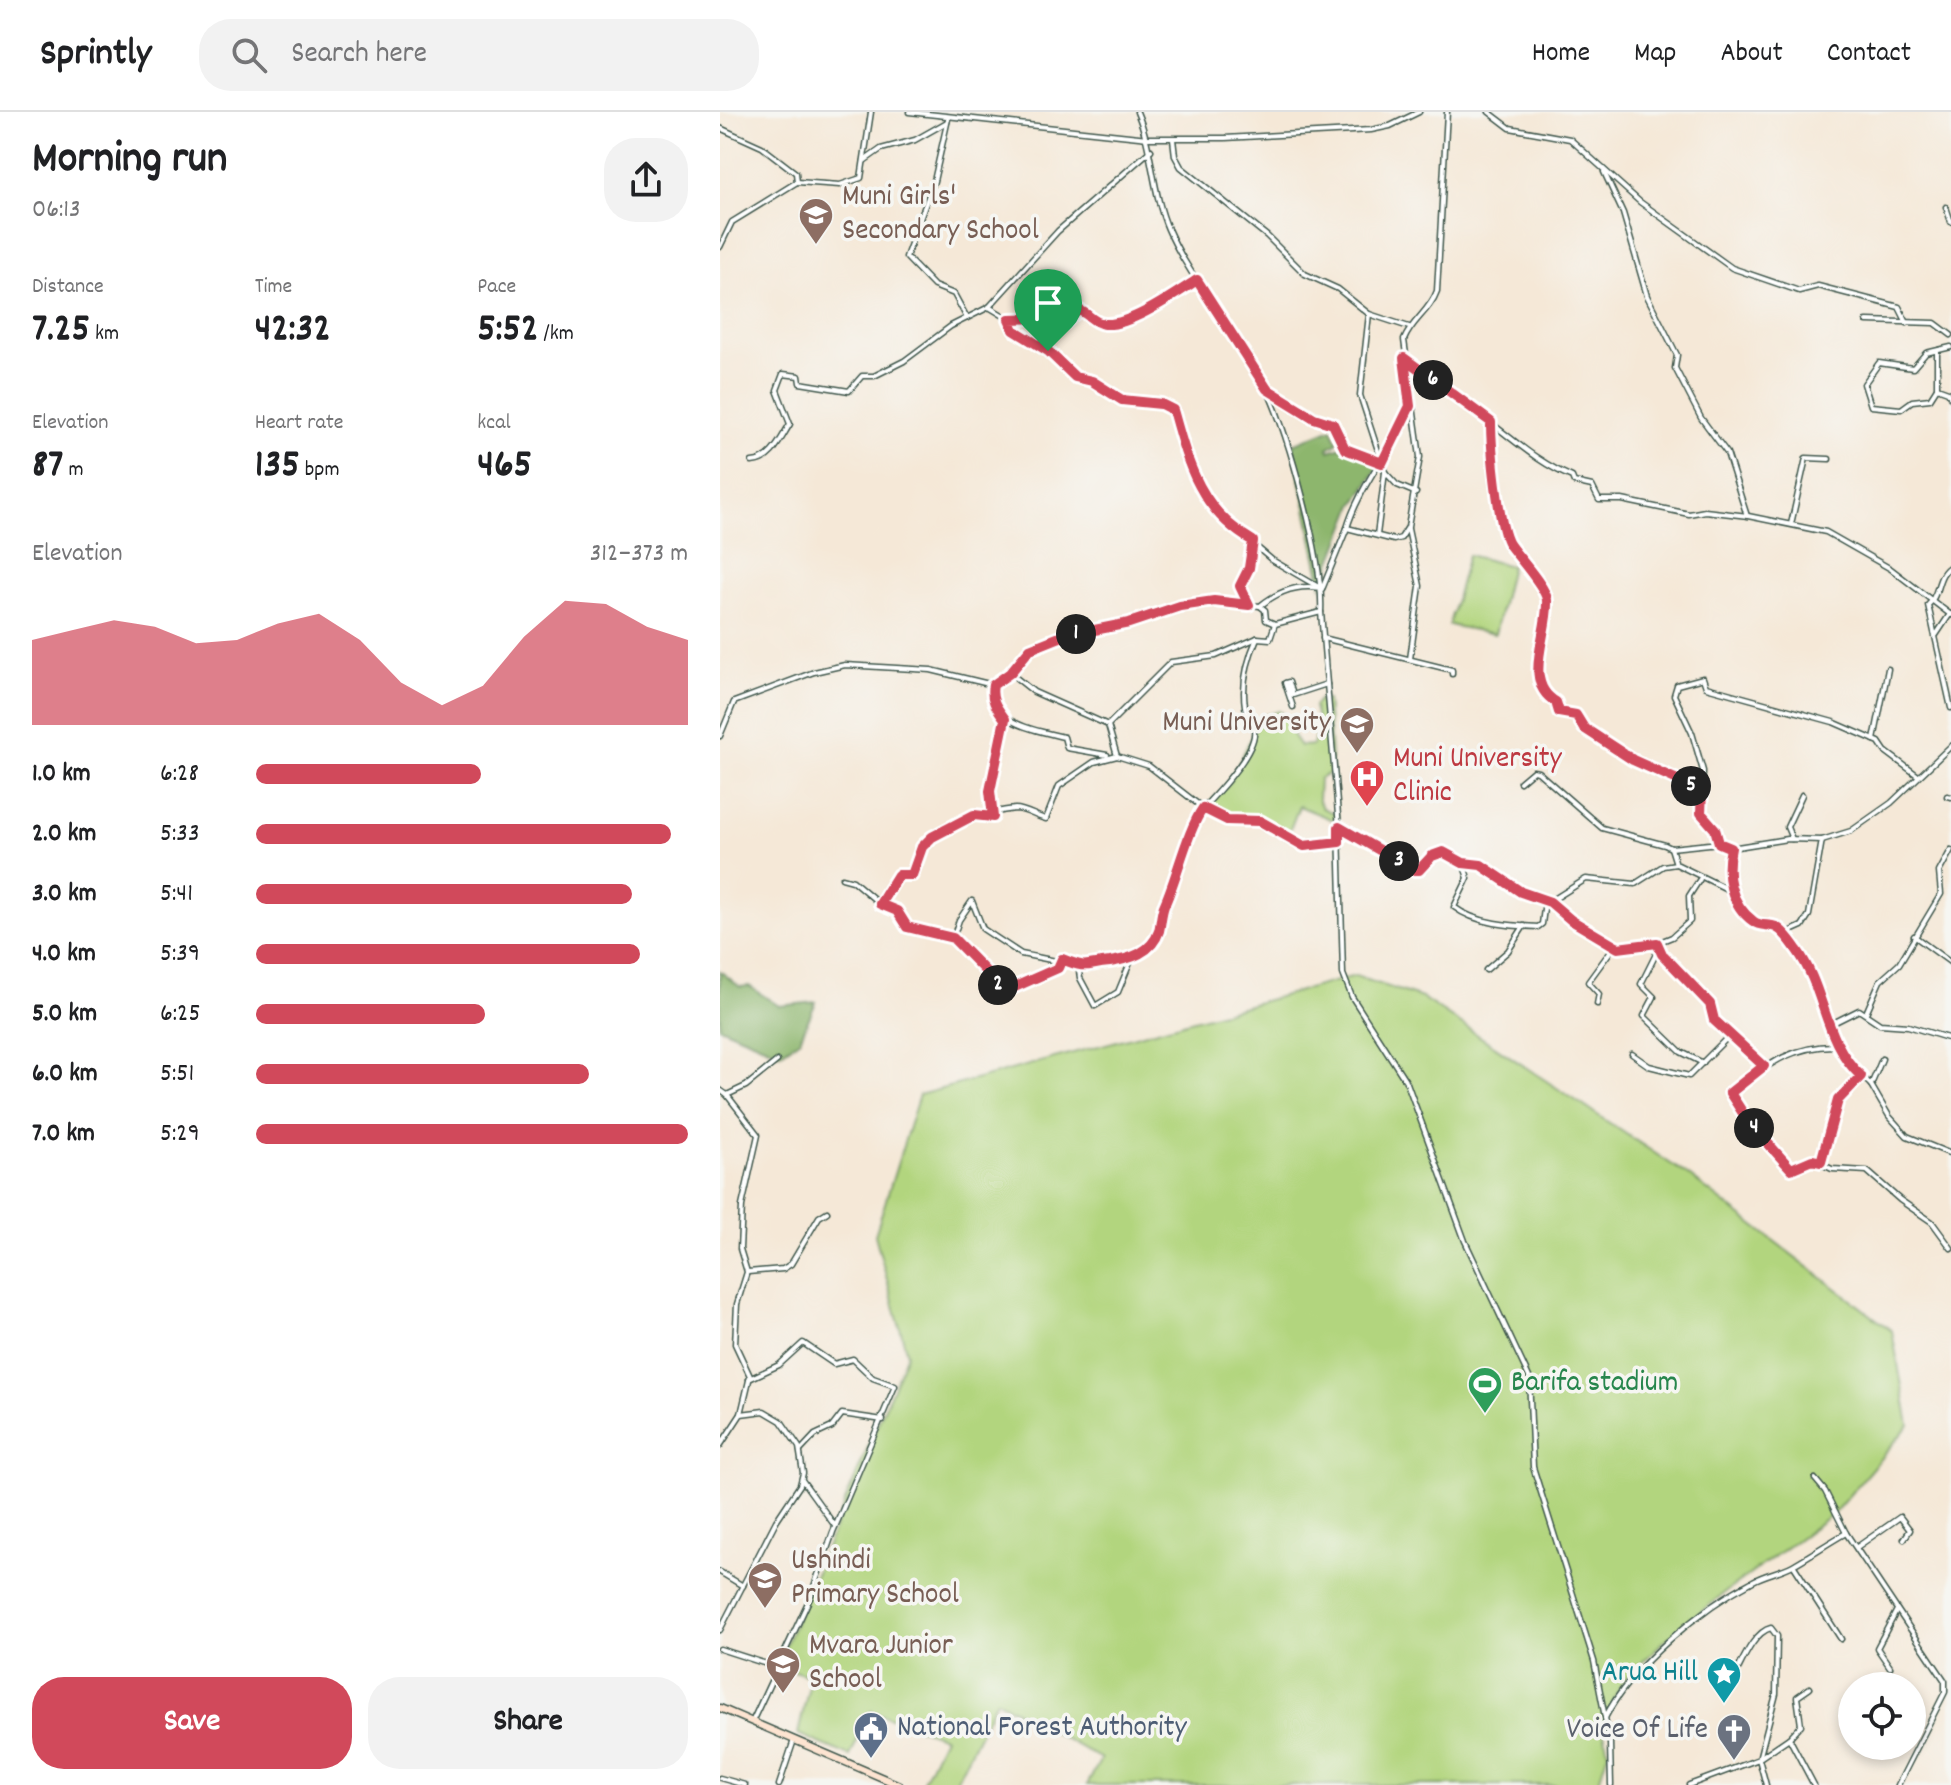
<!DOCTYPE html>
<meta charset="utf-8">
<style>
:root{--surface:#fff;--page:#f2f2f2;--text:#202124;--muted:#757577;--line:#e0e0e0;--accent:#d1495b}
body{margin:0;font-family:Dekko,sans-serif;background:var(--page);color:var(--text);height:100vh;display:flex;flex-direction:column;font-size:30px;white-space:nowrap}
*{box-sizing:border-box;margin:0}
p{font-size:26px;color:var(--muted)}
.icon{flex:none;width:44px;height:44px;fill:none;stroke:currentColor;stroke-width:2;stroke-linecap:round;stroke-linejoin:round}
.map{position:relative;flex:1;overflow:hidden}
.panel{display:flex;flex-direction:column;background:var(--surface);width:720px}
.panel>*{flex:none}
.fabs{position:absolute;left:1118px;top:1560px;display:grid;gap:16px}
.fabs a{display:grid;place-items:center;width:88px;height:88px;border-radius:50%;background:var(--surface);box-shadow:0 4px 12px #0003;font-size:40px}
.pin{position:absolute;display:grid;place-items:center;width:68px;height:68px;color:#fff;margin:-82px -34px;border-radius:50% 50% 50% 0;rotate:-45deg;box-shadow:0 0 8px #0007}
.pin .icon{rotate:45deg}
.km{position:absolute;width:40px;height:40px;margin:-20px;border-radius:50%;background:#222;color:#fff;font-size:22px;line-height:40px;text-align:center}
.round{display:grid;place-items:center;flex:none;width:84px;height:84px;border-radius:32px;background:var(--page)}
.summary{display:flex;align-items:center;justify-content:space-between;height:136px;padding:0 32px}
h1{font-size:44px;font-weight:700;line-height:60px}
.figures{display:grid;grid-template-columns:repeat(3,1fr);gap:12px;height:136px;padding:8px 32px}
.figures div{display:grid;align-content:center}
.figures b{font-size:40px;font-weight:700}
.figures small{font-size:22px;font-weight:400}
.figures p{font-size:22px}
.chart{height:224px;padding:16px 32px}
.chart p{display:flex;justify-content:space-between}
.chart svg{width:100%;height:144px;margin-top:8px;fill:var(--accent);opacity:.7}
.cta{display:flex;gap:16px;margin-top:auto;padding:16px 32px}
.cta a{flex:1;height:92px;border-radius:32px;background:var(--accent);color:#fff;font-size:32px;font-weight:700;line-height:92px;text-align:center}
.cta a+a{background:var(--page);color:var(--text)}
ul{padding:0 32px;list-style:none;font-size:26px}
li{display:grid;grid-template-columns:128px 96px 1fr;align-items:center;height:60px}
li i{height:20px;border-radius:10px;background:var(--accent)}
header{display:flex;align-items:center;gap:48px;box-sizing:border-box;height:112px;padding:0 40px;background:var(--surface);border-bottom:2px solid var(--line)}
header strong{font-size:38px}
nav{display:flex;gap:44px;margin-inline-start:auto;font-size:28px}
.search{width:560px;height:72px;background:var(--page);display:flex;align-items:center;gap:20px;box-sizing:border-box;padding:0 28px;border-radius:32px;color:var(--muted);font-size:30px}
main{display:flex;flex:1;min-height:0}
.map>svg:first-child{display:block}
.green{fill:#b2d57e;stroke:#688959;stroke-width:2}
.forest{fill:#8db66d;stroke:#567a50;stroke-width:2}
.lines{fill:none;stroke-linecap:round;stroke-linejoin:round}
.street-casing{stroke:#3f574c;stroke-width:7}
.secondary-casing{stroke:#3f574c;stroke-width:9}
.street{stroke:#fff;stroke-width:4}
.secondary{stroke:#fde4d1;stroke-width:6}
.route-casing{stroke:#fff;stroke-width:16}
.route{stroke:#d1495b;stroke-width:10}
.labels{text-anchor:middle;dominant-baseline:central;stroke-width:7;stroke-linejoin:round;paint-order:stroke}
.education-label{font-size:30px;fill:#785e54;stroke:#f6f6f2;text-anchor:start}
.health-label{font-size:30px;fill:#be3a42;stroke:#f6f6f2;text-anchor:start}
.leisure-label{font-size:30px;fill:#27864d;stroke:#f6f6f2;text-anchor:start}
.culture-label{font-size:30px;fill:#0d838f;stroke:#f6f6f2;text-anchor:end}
.service-label{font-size:30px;fill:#4e5e75;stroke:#f6f6f2;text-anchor:start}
.worship-label{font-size:30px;fill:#5b616d;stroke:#f6f6f2;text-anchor:end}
</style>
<header>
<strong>Sprintly</strong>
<div class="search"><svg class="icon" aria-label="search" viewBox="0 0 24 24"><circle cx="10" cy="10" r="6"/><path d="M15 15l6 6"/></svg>Search here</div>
<nav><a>Home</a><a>Map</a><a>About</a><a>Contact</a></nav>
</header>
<main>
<section class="panel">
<div class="summary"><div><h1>Morning run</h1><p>06:13</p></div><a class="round"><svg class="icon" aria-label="share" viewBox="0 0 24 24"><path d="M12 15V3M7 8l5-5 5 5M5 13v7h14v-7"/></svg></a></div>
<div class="figures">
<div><p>Distance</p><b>7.25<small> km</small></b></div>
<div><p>Time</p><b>42:32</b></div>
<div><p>Pace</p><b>5:52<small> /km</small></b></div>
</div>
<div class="figures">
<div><p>Elevation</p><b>87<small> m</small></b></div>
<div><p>Heart rate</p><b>135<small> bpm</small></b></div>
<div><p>kcal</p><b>465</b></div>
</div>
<div class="chart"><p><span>Elevation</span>312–373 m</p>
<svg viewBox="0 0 160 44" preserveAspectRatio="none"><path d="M0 44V18L10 15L20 12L30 14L40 19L50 18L60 13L70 10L80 18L90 31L100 38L110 32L120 17L130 6L140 7L150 14L160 18V44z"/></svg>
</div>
<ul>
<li><b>1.0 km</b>6:28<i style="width:52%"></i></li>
<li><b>2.0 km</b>5:33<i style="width:96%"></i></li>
<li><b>3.0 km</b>5:41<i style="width:87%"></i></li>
<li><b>4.0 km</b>5:39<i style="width:89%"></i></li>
<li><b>5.0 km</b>6:25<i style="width:53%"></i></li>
<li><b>6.0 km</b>5:51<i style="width:77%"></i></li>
<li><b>7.0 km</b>5:29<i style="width:100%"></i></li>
</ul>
<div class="cta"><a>Save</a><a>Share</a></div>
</section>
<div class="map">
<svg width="1231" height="1673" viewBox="0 0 1231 1673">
<rect width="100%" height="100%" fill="#f6f6f2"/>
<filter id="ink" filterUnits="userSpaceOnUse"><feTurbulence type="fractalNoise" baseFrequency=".0125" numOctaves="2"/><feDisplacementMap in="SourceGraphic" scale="16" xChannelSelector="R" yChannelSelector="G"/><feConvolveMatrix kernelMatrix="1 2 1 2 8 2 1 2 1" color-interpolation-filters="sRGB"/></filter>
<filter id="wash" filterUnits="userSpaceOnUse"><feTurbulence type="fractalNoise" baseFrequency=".006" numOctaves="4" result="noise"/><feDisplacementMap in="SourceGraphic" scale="32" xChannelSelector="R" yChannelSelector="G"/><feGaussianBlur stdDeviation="1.8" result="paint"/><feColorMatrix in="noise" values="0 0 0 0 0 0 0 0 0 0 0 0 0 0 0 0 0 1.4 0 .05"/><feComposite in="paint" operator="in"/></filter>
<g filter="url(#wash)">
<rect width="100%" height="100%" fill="#f5e8d7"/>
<g class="green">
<polygon points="748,443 791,454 775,522 729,513"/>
<polygon points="600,587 607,588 612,660 599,667 598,687 602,696 618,703 618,710 579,694 567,725 543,708 515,707 486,694 508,673 542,604 559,599 573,610 573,624 580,634 593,633 598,612 594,594"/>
<polygon points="635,864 702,886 969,1064 1172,1219 1189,1313 1115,1400 1003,1482 942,1531 903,1569 882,1611 888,1640 879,1669 870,1673 367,1673 381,1647 276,1588 234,1673 201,1673 224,1625 151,1599 130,1644 78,1622 91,1565 57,1553 187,1242 155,1123 199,983"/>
</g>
<g class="forest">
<polygon points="612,316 618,330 608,336 609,339 621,335 661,351 634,393 602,474 573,332"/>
<polygon points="0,859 20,875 29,874 59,894 96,890 80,927 60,941 0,915"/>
</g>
</g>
<g filter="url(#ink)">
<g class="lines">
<g class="street-casing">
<g id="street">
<polyline points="189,0 428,26 505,26 651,18 670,14 699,0"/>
<path d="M417,0C433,37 432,80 448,117C473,175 521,221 547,277C569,325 604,449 601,500L619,715L623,862L632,885L687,971L745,1129L809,1265L813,1355L874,1549L890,1631L891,1673"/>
<polyline points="769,0 790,16 850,27 920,90 1012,156 1079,179 1098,174 1179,195 1187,211"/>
<polyline points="228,7 214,69 186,145 214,174 234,182 247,206"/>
<polyline points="0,16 42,35 76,61 77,70 12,110 0,135"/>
<polyline points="453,27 455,44 461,55 547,124 585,162 618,177 649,202 689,215"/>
<polyline points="144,49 161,37 195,28 227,10"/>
<polyline points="884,60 903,101 927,184 957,243 955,256 981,306 1007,341 1027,404"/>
<polyline points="77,70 120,73 141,66 151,0"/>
<polyline points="1226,95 1231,110"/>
<path d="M269,195L289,207L320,206L340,211L362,198C367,202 370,208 377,211C401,220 456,181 477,168"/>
<polyline points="649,202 640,283 665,360 677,373 696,381"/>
<polyline points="289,207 298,222 328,239 355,265 372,269 402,288 441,292 453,298 470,361 500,404 552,448 602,477"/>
<polyline points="1147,209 1215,211 1231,223"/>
<polyline points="1217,240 1217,276 1210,287 1192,289 1181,297 1151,294 1144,272 1159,251 1193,256 1206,241 1231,235"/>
<path d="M684,246L771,310C771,334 778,414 789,432C797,445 826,475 827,488C829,522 801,570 836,590L839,600L861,606C872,634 952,667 982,679"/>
<polyline points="1217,276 1228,280 1231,286"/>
<polyline points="548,278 613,312 625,337 660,350"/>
<path d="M771,311C799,332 819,351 852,365L854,370L872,374L879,388H902L969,402L985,399L1028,404L1106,420L1171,457L1231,503"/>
<path d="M32,350C52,349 61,326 70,312L57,278L63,262L79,264L80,271L129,279L142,264H154L184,249L231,214L269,195L338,119L431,38"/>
<polyline points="1071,412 1086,346 1109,347"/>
<path d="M627,416C640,373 671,338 689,296"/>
<polyline points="688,417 700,474 690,547"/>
<polyline points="657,423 665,360"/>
<path d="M1231,454C1216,462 1220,483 1208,493L1231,596"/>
<path d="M603,475L627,416L674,428L681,426L688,415L700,345L684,228C692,208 710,199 717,179L727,0"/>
<polyline points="529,493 520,474 529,456 533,429"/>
<path d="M540,494C557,480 578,472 600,476"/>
<polyline points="1216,523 1230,502"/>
<polyline points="603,526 732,558 732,562"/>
<polyline points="290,561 310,537 340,525 368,521 460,494 494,489 540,494 545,498 546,508 555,512"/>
<path d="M273,573C265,611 318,619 344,625L347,636L387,643"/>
<polyline points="573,595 565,571 569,570 573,583 607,572"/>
<polyline points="389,612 451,550 496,544 537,526 550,527 555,512 601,500"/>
<polyline points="0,624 14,590 94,560 125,553 211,558 273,573 290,561 314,580 388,613 397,644"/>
<polyline points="1154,628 1168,557"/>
<polyline points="1231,634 1171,691 1131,719 1102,728 1067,727 1011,736 1009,776 1031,808 1059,817 1077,838 1090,859 1107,914 1125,948 1151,973 1169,1004 1187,1024 1231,1042"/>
<polyline points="800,670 813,659 818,660 882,716 945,733 951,736 956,752 1011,779"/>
<polyline points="1227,684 1231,685"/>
<polyline points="273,705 270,679 285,607"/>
<polyline points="619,715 694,758 723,740 743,751 761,753 801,780 837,793 851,808 898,836 937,831 942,842 990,892 994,908 1044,954"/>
<polyline points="1072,727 1067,715 1082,683"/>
<polyline points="951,736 999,731"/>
<polyline points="1011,736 999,731 995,717 981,701 983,659 972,621 954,583 957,573 983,566 986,575 1113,610 1159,630 1165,639 1197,663"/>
<path d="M743,751L748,766L734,795C756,812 792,814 818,815L822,812L825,789"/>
<polyline points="122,766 133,769 160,792 175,798 187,815 236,828 284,878 338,856 342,847"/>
<polyline points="831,789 866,767 915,772 943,754 956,752"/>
<path d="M160,792L178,763H192C197,754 198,742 203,733C215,714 275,699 295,697C306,697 316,705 326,707L339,674L374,650L397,644L429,654L483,696C496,682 538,639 534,617C533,613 529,610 528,607C519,579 526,551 537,526"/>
<polyline points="1064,822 1082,814 1089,803 1102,728"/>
<polyline points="1194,824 1231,851"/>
<polyline points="233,826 239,808 252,789 263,817 301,842 371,856 404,848 426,837 437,825 476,707 483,696 507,708 540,709 584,734 618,730"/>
<polyline points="937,831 952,825 970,809 969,784 980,767"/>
<polyline points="939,836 921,872 934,885 924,904 961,940 983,951"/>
<polyline points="358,853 360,866 375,894 398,880 412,846"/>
<polyline points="766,858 788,839 804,814"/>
<polyline points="877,892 879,882 868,870 895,833"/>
<polyline points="1146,901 1160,869 1179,852 1221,782 1219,760 1231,738"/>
<polyline points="1107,914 1139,898 1160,912 1188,914 1231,927"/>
<path d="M1118,934C1072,932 1045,955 1010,981L1059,1047L1071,1057L1092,1048L1112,1057L1147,1059L1180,1088L1212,1110L1231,1136"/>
<polyline points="912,942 929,954 969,964 1010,923"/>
<polyline points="1151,973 1162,947"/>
<polyline points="0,978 7,983 26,974 57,949"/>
<polyline points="7,983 38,1023 22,1094 20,1137 27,1160 17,1192 15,1232 30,1264 21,1302"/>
<polyline points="1101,1050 1118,988 1141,964"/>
<polyline points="28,1160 63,1157 71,1152 99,1105 107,1100"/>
<polyline points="29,1267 59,1253 83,1231 114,1252 133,1247 153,1266 175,1274 113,1420 90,1486 32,1610"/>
<polyline points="0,1334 21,1302 44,1299 61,1309 79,1335 83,1361 80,1373 56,1409 0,1518"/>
<polyline points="80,1339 95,1323 112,1315 122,1302 163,1308"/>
<polyline points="1095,1367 1105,1379 1126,1421 1225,1569 1225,1580 1178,1673"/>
<polyline points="82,1368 115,1414"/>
<polyline points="1137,1435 1180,1405 1190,1418 1184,1427"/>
<polyline points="1074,1454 1121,1527"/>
<polyline points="0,1460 23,1474"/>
<polyline points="0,1537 56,1555"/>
<polyline points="1170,1555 1157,1536 1177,1498"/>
<path d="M1012,1569C1021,1553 1033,1520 1051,1516L1057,1524L1056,1582L1039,1647"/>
<path d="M885,1606C911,1554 981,1496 1033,1469C1045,1462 1060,1460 1073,1453C1091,1443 1108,1431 1126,1421"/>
<polyline points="1069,1626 1081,1613 1077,1585 1090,1576"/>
<polyline points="1041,1645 1069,1626 1094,1673"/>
<polyline points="0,1666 25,1673"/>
<polyline points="59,1673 74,1628"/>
<polyline points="969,1673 1039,1647 1046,1673"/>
</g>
</g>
<g class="secondary-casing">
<polyline id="secondary" points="0,1596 179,1673"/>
</g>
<use href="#street" class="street"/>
<use href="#secondary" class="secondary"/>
</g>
</g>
<g class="lines" filter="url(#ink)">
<g class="route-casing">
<path id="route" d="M477,168L547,277L594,306L613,312L625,337L662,351L690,294L684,246L771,310C771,333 778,414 789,432C797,444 826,475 827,488C829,522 801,570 836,590L839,600L856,603L864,616L913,648L982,679L981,701L995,717L999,731L1011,736C1005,762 1010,792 1033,809C1040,815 1048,812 1056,815C1064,819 1072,831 1077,838C1106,878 1103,929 1141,964L1118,988L1101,1050L1092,1048L1071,1057L1028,1009L1010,981L1044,954L994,908L990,892L942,842L937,831L898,836L851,808L830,790L801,780L761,753L743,751L723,740L712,744L699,758H694L619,715V730L584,734L540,709L507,708L483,696C467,719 457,766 444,794C441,802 441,811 439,819C432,841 410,847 390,850C365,852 369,858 342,847L338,856L288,878L281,875L233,826L187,815L177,799L160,792L178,763H192L202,735L212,725L254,703L273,705L270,679L285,607C277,596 270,588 273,573L290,561L310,537L340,525L409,511L460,494L494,489L529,493L520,474L529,456L533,429C480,399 468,352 453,298L441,292L402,288L372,269L355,265L328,239L294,218L289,207L320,206L345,211L358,198C368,200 372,211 385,212C410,214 455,182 477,168Z"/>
</g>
<use href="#route" class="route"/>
</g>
<defs>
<g id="school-pin" transform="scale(1.8)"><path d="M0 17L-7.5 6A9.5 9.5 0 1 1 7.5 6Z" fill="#8d6e63" stroke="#f6f6f2"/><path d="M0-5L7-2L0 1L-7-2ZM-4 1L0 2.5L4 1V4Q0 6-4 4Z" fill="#fff"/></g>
<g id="university-pin" transform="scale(1.8)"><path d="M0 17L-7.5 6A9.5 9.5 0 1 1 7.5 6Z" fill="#8d6e63" stroke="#f6f6f2"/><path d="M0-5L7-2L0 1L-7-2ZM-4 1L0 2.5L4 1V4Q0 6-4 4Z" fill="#fff"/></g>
<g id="hospital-pin" transform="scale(1.8)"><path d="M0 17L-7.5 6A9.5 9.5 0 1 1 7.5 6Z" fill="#e0444e" stroke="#f6f6f2"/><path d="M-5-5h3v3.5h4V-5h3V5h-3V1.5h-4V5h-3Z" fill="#fff"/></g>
<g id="stadium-pin" transform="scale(1.8)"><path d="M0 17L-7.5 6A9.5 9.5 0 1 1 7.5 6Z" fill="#2e9e5b" stroke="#f6f6f2"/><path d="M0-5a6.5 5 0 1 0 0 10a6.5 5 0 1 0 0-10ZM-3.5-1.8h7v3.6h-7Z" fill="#fff"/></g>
<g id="sight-pin" transform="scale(1.8)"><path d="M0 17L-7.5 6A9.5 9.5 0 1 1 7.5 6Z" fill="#0f9aa8" stroke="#f6f6f2"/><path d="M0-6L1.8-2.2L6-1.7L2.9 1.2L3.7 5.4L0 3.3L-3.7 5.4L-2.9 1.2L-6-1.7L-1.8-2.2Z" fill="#fff"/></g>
<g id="civic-pin" transform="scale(1.8)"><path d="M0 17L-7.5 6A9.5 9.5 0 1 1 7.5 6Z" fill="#5c6f8a" stroke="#f6f6f2"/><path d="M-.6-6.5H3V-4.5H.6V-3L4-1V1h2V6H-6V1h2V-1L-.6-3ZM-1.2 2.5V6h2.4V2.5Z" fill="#fff"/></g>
<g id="church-pin" transform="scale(1.8)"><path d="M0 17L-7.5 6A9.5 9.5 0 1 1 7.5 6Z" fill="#6b7280" stroke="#f6f6f2"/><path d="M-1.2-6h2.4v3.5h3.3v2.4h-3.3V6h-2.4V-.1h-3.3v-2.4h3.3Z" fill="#fff"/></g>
</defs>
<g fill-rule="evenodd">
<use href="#school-pin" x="96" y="103"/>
<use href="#university-pin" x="637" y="612"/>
<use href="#hospital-pin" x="647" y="665"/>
<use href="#stadium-pin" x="765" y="1272"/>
<use href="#school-pin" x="45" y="1467"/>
<use href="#school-pin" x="63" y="1552"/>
<use href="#sight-pin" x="1004" y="1562"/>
<use href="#civic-pin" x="151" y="1617"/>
<use href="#church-pin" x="1014" y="1619"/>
</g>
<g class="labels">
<g class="education-label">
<text x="122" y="86">Muni Girls'<tspan x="122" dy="34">Secondary School</tspan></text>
<text x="611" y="612" text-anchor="end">Muni University</text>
<text x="71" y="1450">Ushindi<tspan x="71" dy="34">Primary School</tspan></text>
<text x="89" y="1535">Mvara Junior<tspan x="89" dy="34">School</tspan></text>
</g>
<g class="health-label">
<text x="673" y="648">Muni University<tspan x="673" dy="34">Clinic</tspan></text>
</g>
<g class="leisure-label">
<text x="791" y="1272">Barifa stadium</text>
</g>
<g class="culture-label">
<text x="978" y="1562">Arua Hill</text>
</g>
<g class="service-label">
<text x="177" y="1617">National Forest Authority</text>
</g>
<g class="worship-label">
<text x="988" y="1619">Voice Of Life</text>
</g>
</g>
</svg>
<div class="fabs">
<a><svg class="icon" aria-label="locate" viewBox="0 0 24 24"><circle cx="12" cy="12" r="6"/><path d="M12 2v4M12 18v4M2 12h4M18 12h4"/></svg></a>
</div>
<div class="pin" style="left:328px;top:239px;background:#1e9e55"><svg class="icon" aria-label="arrive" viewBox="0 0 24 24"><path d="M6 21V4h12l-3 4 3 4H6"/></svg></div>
<b class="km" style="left:356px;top:522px">1</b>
<b class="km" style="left:278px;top:873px">2</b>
<b class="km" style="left:679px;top:749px">3</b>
<b class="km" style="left:1034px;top:1016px">4</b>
<b class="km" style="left:971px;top:674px">5</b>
<b class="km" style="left:713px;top:268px">6</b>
</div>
</main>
